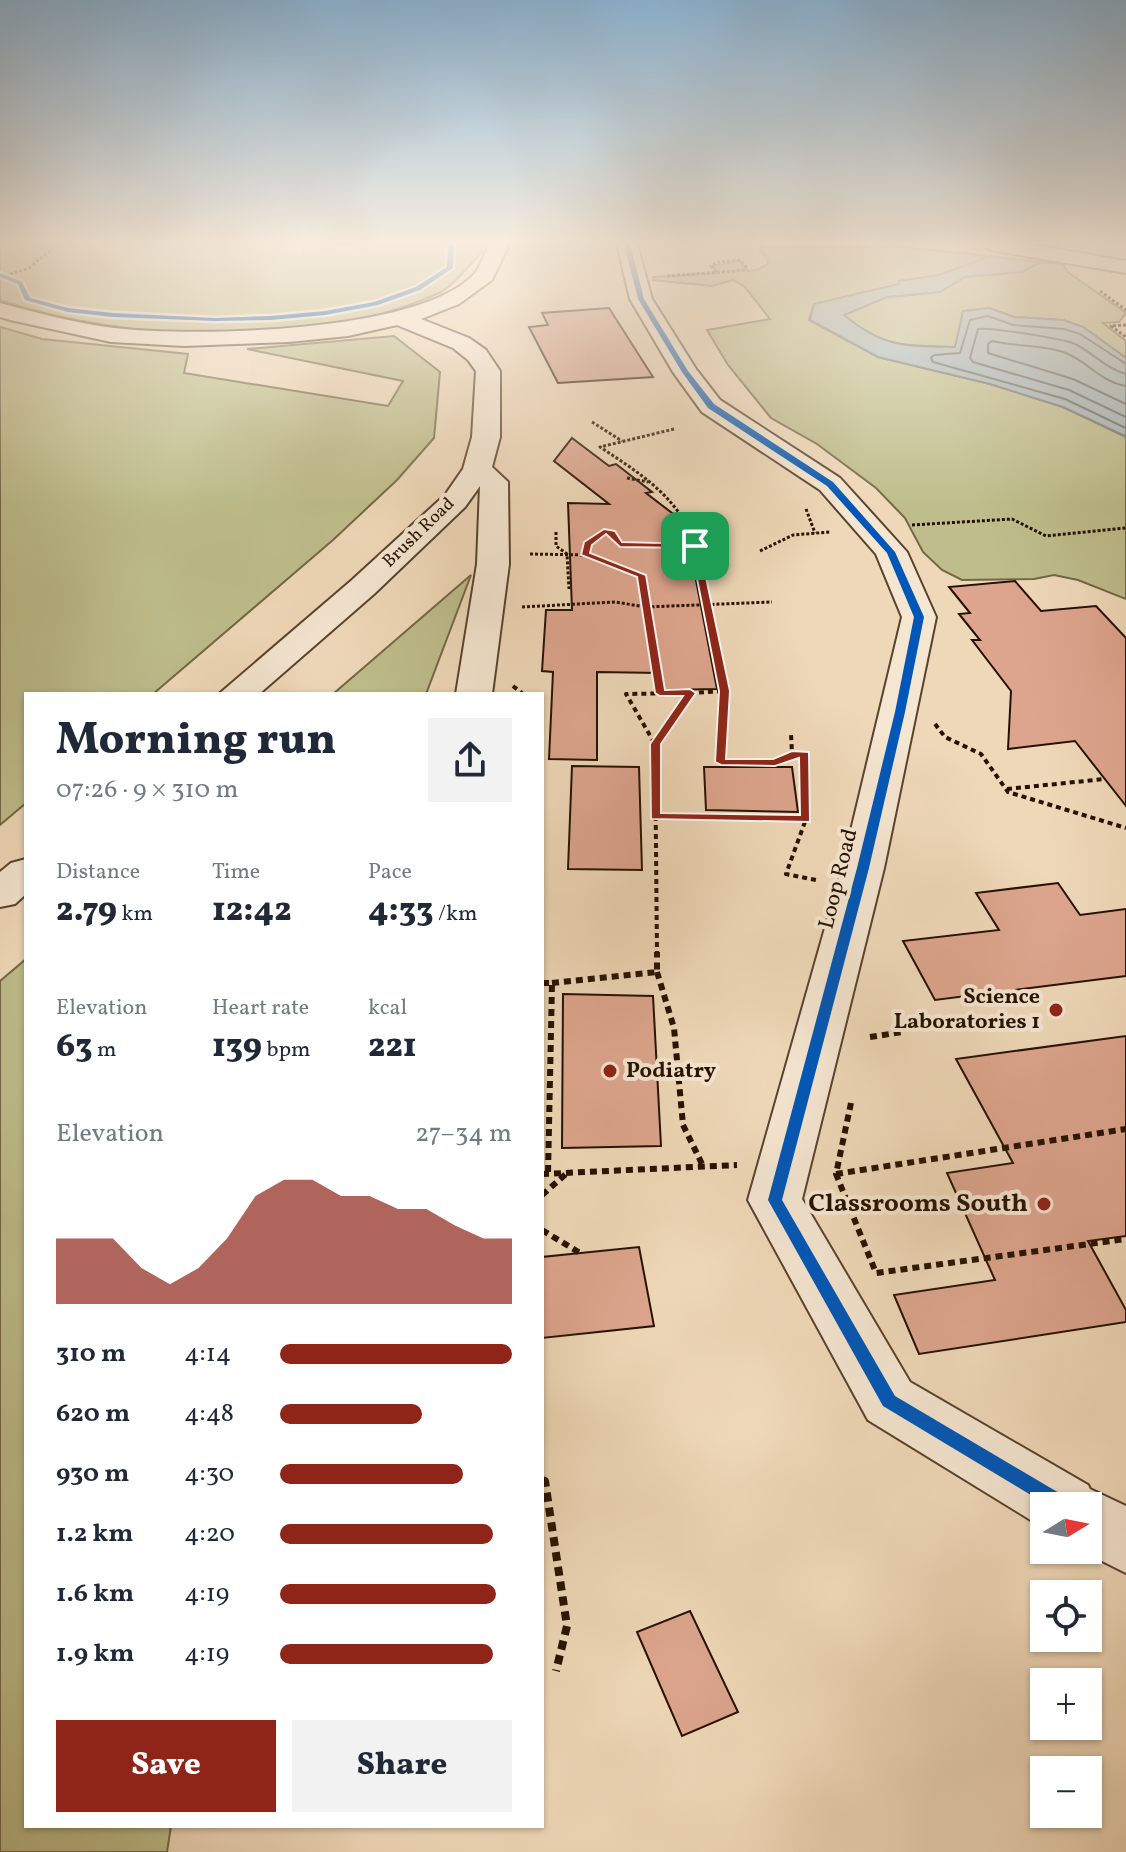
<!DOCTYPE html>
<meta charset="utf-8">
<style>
:root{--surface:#fff;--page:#f2f2f3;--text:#1f2937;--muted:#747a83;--accent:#8f2418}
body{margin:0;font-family:Vollkorn,serif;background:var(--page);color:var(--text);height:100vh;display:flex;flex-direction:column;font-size:30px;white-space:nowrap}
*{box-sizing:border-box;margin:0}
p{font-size:26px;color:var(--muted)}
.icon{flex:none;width:44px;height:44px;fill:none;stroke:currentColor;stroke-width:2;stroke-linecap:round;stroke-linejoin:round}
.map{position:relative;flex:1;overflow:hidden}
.side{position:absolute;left:24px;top:692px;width:520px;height:1136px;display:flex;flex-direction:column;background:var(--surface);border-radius:0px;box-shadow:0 2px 6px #0004}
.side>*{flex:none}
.needle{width:52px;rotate:80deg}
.fabs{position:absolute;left:1030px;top:1492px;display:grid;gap:16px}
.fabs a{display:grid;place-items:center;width:72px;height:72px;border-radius:0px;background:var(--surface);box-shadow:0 2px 6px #0004;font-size:40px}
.pin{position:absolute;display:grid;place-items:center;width:68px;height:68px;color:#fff;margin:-34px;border-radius:16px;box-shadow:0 4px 12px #0006}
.round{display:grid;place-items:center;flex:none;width:84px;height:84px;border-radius:0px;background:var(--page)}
.summary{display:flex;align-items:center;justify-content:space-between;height:136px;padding:0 32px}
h1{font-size:44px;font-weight:800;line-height:60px}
.metrics{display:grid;grid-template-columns:repeat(3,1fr);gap:12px;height:136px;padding:8px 32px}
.metrics div{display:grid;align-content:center}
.metrics b{font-size:34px;font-weight:800}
.metrics small{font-size:22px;font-weight:400}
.metrics p{font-size:22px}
.chart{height:224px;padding:16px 32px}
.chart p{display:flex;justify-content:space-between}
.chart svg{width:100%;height:144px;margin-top:8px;fill:var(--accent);opacity:.7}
.cta{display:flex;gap:16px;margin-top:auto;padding:16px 32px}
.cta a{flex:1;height:92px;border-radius:0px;background:var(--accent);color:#fff;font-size:32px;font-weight:800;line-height:92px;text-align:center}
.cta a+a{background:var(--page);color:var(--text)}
ul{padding:0 32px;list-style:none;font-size:26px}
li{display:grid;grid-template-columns:128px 96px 1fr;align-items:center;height:60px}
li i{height:20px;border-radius:10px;background:var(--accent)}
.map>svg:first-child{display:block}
.green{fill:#bebd8b;stroke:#726746;stroke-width:2}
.water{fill:#a0b6bb;stroke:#6f7470;stroke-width:2}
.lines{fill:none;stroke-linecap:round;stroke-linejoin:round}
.shore{stroke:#63645e;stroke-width:2}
.building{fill:#dda58e;stroke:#261100;stroke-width:2}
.minor-casing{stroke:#58432e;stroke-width:4}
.path-far3{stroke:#261100;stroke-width:3;stroke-dasharray:3 2;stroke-linecap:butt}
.path-far2{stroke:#261100;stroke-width:4;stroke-dasharray:5 4;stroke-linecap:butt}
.path-far1{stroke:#261100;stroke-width:6;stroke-dasharray:7 5;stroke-linecap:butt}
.path{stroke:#261100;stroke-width:8;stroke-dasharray:9 6;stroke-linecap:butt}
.minor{fill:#f5e6d1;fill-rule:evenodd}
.cycleway-casing{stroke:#f5e6d1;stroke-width:5}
.cycleway{fill:#0057b8;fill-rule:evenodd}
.route{fill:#8f2418;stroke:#fff;stroke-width:2;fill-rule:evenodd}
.poi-dot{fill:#8f2418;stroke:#f5e6d1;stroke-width:3}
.labels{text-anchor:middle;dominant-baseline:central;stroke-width:8;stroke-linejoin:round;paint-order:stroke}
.far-street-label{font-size:18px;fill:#261100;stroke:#f5e6d1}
.street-label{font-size:22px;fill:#261100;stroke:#f5e6d1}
.poi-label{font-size:22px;font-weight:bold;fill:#261100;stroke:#f5e6d1;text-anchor:end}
.near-poi-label{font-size:26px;font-weight:bold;fill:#261100;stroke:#f5e6d1;text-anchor:end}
</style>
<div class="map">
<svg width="1126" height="1852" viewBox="0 0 1126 1852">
<rect width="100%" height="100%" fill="#efd8b8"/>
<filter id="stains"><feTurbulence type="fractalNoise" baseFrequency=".0025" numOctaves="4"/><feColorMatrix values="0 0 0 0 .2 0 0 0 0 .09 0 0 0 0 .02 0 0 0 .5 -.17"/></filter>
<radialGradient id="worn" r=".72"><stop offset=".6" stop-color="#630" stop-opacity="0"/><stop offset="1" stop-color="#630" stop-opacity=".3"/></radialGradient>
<g class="green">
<path d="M0,244H483L482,252C469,265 454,286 437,294C311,350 129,343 0,300Z"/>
<polygon points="892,246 990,256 939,275 899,281 900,284 814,304 809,320 878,357 990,384 1063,407 1126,437 1126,599 1078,580 1054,575 1034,579 962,580 942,570 923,552 905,518 876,488 817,444 771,418 728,365 707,330 770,319 745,287 733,280 712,286 653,280 653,277 718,273 713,266 739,261 748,271 757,270 768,264 767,258 758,247"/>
<path d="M1040,262L1062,264L1068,272L1126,313L1119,322L1103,323L1126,341V358L1083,327L1063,320L1014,317L989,308L960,331L955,347C902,345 886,349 843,315L887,297L940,292L965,277L1022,272Z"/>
<polygon points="0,327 42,339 188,354 184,373 388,406 403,381 247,349 394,336 440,372 434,438 397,480 333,540 153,694 26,694 26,803 0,825"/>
<polygon points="471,575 426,694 333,694"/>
<polygon points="26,959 26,1826 171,1826 167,1852 0,1852 0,981"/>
</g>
<path class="water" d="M990,256L1040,262L1022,272L965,277L940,292L887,297L844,315C884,348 905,346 955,347L963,311L989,308L1014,317L1063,320L1083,327L1126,358V440L1125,436L1063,407L990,384L878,357L810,320L814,304L899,284V281L939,275Z"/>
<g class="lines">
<g class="shore">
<polyline points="1126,364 1080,334 1064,329 1013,325 988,316 970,320 960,353 934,355 931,358 933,362 1065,399 1126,428"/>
<path d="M1126,374C1107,369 1094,354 1077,345C1068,339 988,327 978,329L970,358L973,362L1069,390L1126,417"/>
<path d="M1126,386C1101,382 1088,362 1066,353C1043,344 1016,347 992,341L988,344V353L1073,379L1126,404"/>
</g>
</g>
<g class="building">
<polygon points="609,308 653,377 558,383 529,327 548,325 542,313"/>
<polygon points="572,438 609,466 616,464 652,492 646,493 685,523 717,689 663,690 661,673 597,672 597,760 549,759 553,672 542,671 546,610 572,610 568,503 609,504 554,461"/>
<polygon points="1015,581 1041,611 1096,606 1126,638 1126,806 1075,741 1008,749 1011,691 972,640 980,640 959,614 970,613 949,587"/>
<polygon points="572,766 639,767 642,870 568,869"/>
<polygon points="704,767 792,767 798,812 706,810"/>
<polygon points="1058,883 1080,915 1126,909 1126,976 935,1000 903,941 999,930 976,893"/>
<polygon points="563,994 653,996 661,1146 562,1148"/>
<polygon points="1126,1036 1126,1236 1088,1241 1126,1310 1126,1322 919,1354 894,1295 995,1280 947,1173 1013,1163 956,1059"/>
<polygon points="639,1247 654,1326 542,1338 542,1257"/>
<polygon points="690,1611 738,1712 682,1736 637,1632"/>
</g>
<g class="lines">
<g class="minor-casing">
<g id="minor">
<path d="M489,244H509L492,280L459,304L421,319L469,338L486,350L500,371V437L492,467L508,482L509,564L492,694H456L477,564L480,486L465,507L374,594L259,694H219L352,580L445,495L463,469L472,437L476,371L468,360L453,348L397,325L348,336L289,342L184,346L111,342L10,320L0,317V303C38,313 75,323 114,328C190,337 424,334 476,272C481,265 485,253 489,244Z"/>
<polygon points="617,244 637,244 652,299 696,369 720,400 840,478 907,552 936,617 884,868 802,1199 910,1382 1088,1485 1090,1489 1126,1506 1126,1573 1080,1550 1088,1550 1088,1506 1044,1506 1042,1527 868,1420 748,1200 842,868 902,617 876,554 820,490 702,412 673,372 630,299"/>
<polygon points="980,244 1029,244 1126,261 1126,273 990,250"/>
<polygon points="26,859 26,894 15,904 0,907 0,872 11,863"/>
</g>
</g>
<g class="path-far3">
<polyline points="716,272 711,266 718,262 740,260 748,269"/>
<polyline points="5,276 29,268 58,244"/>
<polyline points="667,276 748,270"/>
<polyline points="1100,291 1126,310"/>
<polyline points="1126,325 1111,326 1126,337"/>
<polyline points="592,422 622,441"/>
<path d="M674,429L600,447C638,472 682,499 695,546"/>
<polyline points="627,478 648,482"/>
<polyline points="806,509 815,533"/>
<polyline points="912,525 1012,519 1046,536 1126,528"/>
<polyline points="556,532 556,546 567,554 569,589"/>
<polyline points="760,551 793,535 830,532"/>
<polyline points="530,554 586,555 642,575 654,654"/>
<polyline points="586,555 588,544 604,531 612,533 620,544 695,546 717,654"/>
<polyline points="522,607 615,602 646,607 772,602"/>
</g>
<g class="path-far2">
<polyline points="654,652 660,693"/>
<polyline points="717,652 725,691 721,762 775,763 792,754 791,734"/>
<polyline points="513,686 523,694"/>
<polyline points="690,693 725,691"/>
<polygon points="690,693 655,744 626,694"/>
<polyline points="935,724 945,737 981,754 1008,792 1126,828"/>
<polyline points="655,744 657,954"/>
<polyline points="792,754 805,754 806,819 786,874 816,880"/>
<polyline points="1007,789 1105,779"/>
<polyline points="655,816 806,819"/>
</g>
<g class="path-far1">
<polyline points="657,972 674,1028 683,1125 703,1166"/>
<polyline points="542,983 552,983 548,1174"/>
<polyline points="552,983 657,972 657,952"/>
<polyline points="870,1037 903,1032"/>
<polyline points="851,1103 836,1174 876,1273 1126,1239"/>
<polyline points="542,1174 737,1165"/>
<polyline points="836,1174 1126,1129"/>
<polyline points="542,1195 566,1174"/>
<polyline points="542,1230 580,1253"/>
</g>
<polyline class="path" points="542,1480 545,1481 567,1626 556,1671"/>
<use href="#minor" class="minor"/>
<g class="cycleway-casing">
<g id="cycleway">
<polygon points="448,244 454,244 453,268 420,290 378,305 325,315 271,320 215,321 113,317 68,312 25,300 18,284 0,277 0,273 22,282 30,298 68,308 113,313 215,318 271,316 325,311 374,302 416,287 447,267"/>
<polygon points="624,244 630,244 644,299 688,371 714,404 833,482 895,552 924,617 905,712 869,868 782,1200 895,1396 1071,1500 1074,1506 1049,1506 883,1406 768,1200 857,868 895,712 914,617 887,553 827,486 708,408 682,372 638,299"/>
</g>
</g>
<use href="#cycleway" class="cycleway"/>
</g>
<linearGradient id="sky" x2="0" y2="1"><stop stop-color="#8bb5d6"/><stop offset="0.48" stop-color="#f8eddf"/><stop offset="1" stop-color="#f8eddf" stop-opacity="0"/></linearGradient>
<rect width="1126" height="504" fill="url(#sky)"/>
<path class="route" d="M604,529L615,531L622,542L699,544L730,691L726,759H773L792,751L809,752L810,822L651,819L650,744L683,696H660L655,693L637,577L581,555L584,542ZM606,534L620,547L691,548L719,691L715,762L721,765L775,766L799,758L800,815L661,813V744L696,693L690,689L665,690L646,575L590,553L592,545Z"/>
<g class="poi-dot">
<circle cx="1056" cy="1010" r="8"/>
<circle cx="610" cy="1071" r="8"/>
<circle cx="1044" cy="1204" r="8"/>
</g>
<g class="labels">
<g class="far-street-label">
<text transform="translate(419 533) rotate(-44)">Brush Road</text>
</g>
<g class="street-label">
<text transform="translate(839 879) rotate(-76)">Loop Road</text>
</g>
<g class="poi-label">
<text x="1040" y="997">Science<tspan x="1040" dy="25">Laboratories 1</tspan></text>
<text x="626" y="1071" text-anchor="start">Podiatry</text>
</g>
<g class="near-poi-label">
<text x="1028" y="1204">Classrooms South</text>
</g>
</g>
<rect width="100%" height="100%" filter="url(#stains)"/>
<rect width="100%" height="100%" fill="url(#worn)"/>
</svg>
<div class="fabs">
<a><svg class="needle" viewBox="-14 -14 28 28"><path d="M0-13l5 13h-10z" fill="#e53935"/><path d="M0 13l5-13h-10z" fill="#747a83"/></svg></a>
<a><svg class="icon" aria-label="locate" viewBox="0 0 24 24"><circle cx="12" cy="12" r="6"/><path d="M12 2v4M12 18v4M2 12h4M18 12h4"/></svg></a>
<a>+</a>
<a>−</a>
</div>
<div class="pin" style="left:695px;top:546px;background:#1e9e55"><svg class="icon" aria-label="arrive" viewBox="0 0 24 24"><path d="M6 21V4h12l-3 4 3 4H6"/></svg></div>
<section class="side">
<div class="summary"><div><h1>Morning run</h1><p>07:26 · 9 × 310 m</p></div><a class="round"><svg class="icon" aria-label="share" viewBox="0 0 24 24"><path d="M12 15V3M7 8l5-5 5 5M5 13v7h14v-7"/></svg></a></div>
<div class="metrics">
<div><p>Distance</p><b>2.79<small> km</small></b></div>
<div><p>Time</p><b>12:42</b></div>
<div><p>Pace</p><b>4:33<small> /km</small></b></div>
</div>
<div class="metrics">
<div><p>Elevation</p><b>63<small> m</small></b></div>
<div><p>Heart rate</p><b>139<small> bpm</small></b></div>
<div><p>kcal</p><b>221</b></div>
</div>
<div class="chart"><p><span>Elevation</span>27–34 m</p>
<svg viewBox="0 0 160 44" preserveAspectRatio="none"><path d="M0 44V24L10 24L20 24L30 33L40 38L50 33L60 24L70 11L80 6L90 6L100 11L110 11L120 15L130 15L140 20L150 24L160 24V44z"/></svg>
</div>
<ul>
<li><b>310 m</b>4:14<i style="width:100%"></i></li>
<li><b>620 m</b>4:48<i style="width:61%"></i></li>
<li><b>930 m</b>4:30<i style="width:79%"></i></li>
<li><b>1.2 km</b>4:20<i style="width:92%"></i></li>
<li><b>1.6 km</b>4:19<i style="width:93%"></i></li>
<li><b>1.9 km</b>4:19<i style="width:92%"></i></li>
</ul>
<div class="cta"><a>Save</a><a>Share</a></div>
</section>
</div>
